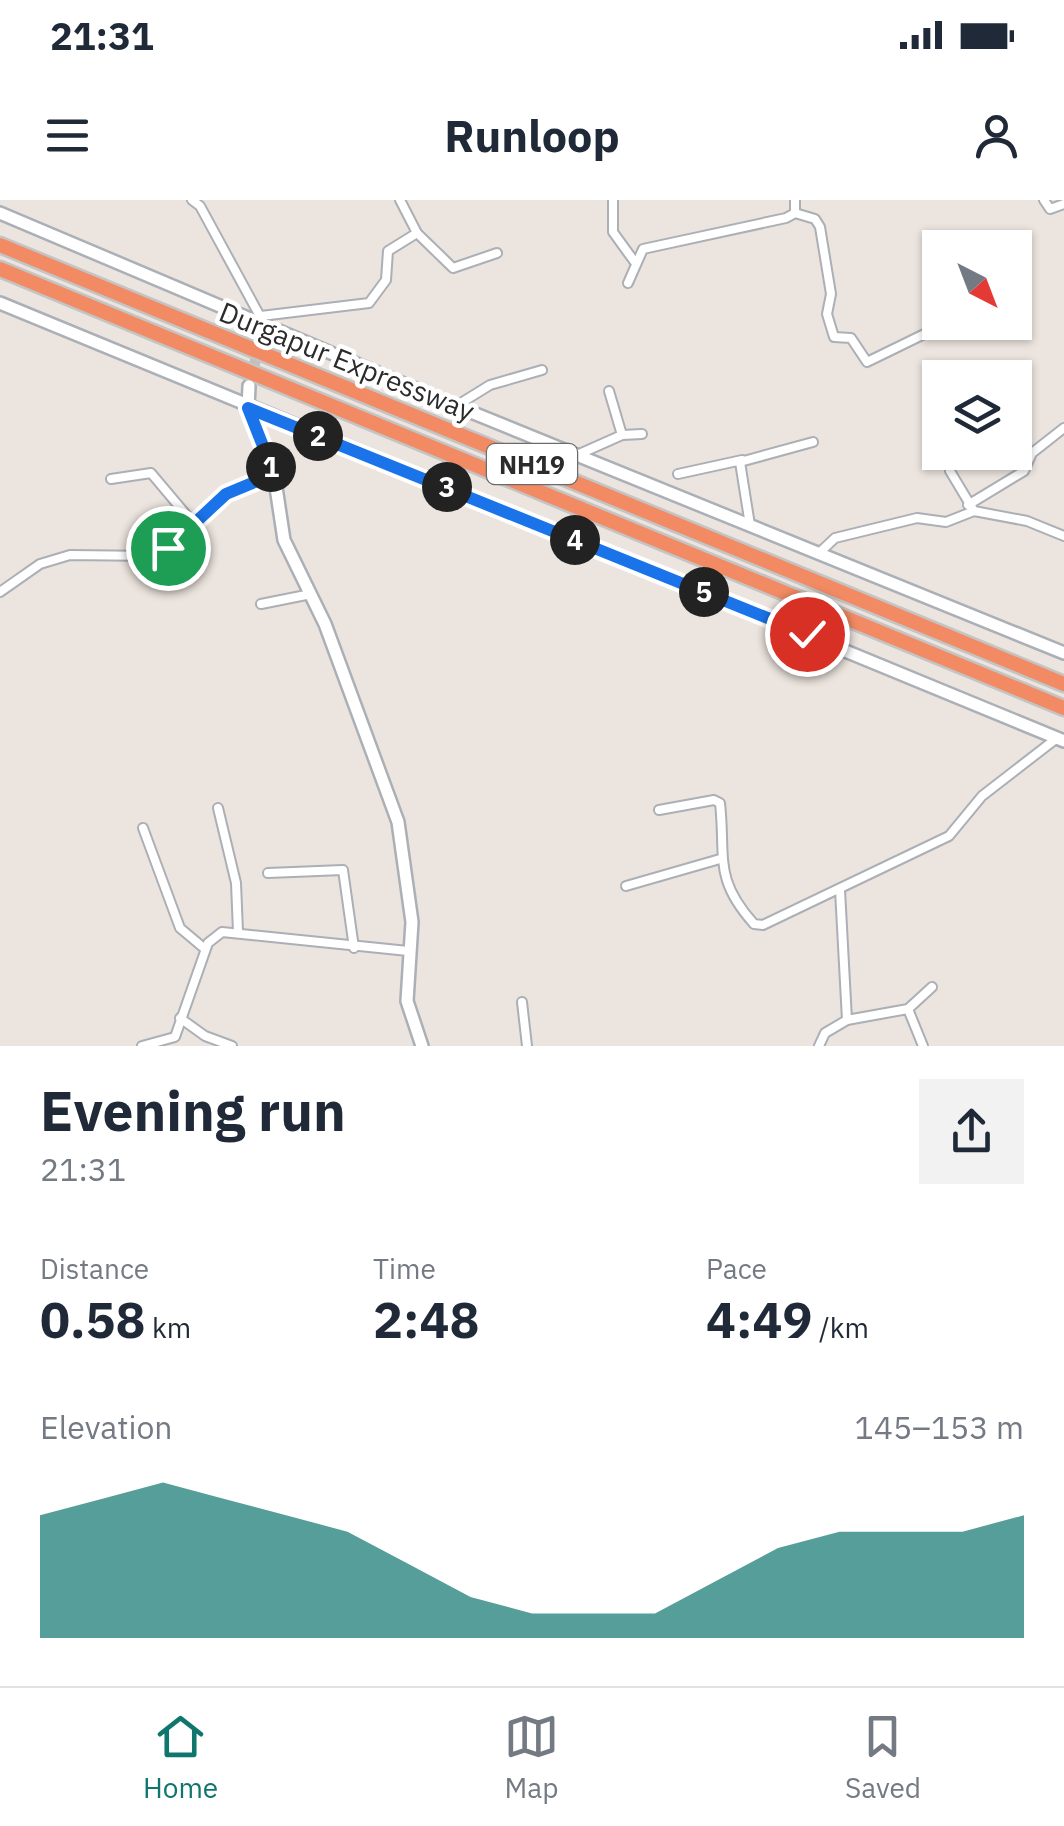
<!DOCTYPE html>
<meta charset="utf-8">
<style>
:root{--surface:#fff;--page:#f2f2f3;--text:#1f2937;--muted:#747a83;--line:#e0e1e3;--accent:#0f766e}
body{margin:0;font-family:"IBM Plex Sans",sans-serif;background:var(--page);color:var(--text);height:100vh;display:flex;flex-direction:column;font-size:38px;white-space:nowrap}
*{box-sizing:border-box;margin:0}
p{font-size:32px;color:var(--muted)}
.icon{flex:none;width:55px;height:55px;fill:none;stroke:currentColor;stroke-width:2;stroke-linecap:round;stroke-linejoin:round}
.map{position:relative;height:846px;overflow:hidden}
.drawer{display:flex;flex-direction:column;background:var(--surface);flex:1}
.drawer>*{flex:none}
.needle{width:65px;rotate:138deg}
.fabs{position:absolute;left:922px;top:30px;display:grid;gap:20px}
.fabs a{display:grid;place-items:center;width:110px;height:110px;border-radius:0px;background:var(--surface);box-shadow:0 2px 8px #0004;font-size:50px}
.pin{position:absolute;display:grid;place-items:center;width:85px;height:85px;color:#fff;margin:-42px;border:5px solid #fff;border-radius:50%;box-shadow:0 2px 10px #0007}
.km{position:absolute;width:50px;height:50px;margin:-25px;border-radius:50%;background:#222;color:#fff;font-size:28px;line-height:50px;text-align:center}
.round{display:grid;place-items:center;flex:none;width:105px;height:105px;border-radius:0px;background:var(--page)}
.headline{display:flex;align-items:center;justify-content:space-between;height:170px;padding:0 40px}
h1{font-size:55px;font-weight:700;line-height:75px}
.stats{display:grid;grid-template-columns:repeat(3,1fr);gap:15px;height:170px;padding:10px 40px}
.stats div{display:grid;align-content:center}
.stats b{font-size:50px;font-weight:700}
.stats small{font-size:28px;font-weight:400}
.stats p{font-size:28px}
.chart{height:280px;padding:20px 40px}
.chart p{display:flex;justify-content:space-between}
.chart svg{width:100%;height:180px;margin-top:10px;fill:var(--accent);opacity:.7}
.status{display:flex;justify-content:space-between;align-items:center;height:70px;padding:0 50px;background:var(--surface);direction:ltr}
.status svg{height:28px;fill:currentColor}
header{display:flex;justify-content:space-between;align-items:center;height:130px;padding:0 40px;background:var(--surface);font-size:45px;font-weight:700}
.tab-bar{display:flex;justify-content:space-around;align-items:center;height:140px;border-top:2px solid var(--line);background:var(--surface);font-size:28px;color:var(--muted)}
.tab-bar a{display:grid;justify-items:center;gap:5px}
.tab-bar .active{color:var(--accent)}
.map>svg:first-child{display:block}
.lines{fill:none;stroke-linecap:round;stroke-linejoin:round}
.secondary-tunnel{stroke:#c5bfba;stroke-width:11;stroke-dasharray:11 5.5;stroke-linecap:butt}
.street-casing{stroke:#abafb6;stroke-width:12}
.secondary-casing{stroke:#abafb6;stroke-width:16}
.highway-casing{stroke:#c4c4c4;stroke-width:19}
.street{stroke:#fff;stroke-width:8}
.secondary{stroke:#fff;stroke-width:11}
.highway{stroke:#f28b63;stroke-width:14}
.route-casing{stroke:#fff;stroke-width:20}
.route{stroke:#1a73e8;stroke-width:12}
.labels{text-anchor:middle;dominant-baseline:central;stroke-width:9;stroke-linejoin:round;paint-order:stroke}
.shield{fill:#fff;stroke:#6b6b6b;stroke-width:2.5}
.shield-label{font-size:25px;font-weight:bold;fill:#2b2b2b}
.street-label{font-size:28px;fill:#2b2b2b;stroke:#fff}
</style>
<div class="status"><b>21:31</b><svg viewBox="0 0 49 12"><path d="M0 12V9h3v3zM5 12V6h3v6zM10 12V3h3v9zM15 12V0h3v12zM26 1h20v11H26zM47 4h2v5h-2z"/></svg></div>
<header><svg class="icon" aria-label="menu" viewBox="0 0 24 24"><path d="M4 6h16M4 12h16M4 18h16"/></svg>Runloop<svg class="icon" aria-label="person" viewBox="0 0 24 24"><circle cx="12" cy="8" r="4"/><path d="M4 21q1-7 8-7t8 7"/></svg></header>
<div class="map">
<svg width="1064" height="846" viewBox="0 0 1064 846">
<rect width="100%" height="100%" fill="#ece4de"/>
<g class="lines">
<polyline class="secondary-tunnel" points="249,186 259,146"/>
<g class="street-casing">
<g id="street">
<polyline points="192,0 200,6 262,120"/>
<polyline points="400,0 417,33 453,68 497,53"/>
<polyline points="613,0 613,32 634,61"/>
<polyline points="1044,0 1050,9 1064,4"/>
<polyline points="795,13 815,19 820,27 831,94 827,114 834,137 851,138 867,162 949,122"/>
<polyline points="628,83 643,49 786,18 795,13 795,0"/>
<polyline points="261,116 369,103 386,80 388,51 417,33"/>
<polyline points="609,191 622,235"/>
<polyline points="456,206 490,185 542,170"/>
<polyline points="577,255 622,235 642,234"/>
<polyline points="950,271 974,311 1027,321 1064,336"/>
<polyline points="678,274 742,260"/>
<polyline points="111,279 151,273 194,324"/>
<polyline points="968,305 1024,271 1032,253 1064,228"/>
<polyline points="750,325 740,262 813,242"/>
<polyline points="818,354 835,338 917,318 946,322 974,311"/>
<polyline points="0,392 40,364 70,355 154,356 227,294 274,274"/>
<polyline points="261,404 311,394"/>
<polyline points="218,608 236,683 238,732"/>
<path d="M659,610L714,600L720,603C726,658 713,678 754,724L763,725L949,636L982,596L1057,538"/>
<polyline points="143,628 180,728 205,749"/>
<polyline points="268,673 343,670 354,748"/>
<polyline points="626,686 720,659"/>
<polyline points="840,690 847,820 908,809 932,787"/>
<polyline points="522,802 527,846"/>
<polyline points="908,809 923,846"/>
<polyline points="180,818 205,836 232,846"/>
<polyline points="142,846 175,837 208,743 222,732 408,751"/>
<polyline points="819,846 825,833 847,820"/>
</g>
</g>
<g class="secondary-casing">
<g id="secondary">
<polyline points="0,13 456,206 1064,453"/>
<polyline points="0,103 1064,541"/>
<polyline points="260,142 265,125"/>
<polyline points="249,186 248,208 274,274 284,340 325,424 398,622 412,722 407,801 422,846"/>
</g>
</g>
<g class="highway-casing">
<g id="highway">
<polyline points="0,45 1064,484"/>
<polyline points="0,69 1064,508"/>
</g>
</g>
<use href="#street" class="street"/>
<use href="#secondary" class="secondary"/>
<use href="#highway" class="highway"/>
</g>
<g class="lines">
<g class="route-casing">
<polyline id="route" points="168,348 226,294 274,274 248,208 807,434"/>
</g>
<use href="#route" class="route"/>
</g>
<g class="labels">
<rect class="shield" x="487" y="244" width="90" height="40" rx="8"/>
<g class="shield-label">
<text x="532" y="264">NH19</text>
</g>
<g class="street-label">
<text transform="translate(347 161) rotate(22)">Durgapur Expressway</text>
</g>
</g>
</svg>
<div class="fabs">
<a><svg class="needle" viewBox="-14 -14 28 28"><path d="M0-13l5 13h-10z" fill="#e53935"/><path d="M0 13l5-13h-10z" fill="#747a83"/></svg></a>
<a><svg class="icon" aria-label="layers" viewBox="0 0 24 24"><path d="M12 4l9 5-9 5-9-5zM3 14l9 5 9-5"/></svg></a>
</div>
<div class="pin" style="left:168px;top:348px;background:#1e9e55"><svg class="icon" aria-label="arrive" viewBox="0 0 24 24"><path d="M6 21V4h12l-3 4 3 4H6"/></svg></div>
<div class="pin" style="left:807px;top:434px;background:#d93025"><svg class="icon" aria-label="check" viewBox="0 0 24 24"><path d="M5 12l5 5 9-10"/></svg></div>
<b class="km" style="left:271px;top:267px">1</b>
<b class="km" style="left:318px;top:236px">2</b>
<b class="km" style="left:447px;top:287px">3</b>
<b class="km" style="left:575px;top:340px">4</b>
<b class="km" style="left:704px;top:392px">5</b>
</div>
<section class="drawer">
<div class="headline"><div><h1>Evening run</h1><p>21:31</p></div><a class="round"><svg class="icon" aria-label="share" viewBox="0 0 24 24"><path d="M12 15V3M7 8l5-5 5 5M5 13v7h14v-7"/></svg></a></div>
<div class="stats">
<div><p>Distance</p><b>0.58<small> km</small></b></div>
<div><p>Time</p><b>2:48</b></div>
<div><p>Pace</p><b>4:49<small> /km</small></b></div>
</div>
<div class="chart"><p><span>Elevation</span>145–153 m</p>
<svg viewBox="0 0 160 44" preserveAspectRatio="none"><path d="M0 44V14L10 10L20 6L30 10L40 14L50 18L60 26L70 34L80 38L90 38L100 38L110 30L120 22L130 18L140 18L150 18L160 14V44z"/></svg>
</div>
</section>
<nav class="tab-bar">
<a class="active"><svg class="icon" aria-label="home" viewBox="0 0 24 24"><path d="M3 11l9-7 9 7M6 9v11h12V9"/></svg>Home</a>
<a><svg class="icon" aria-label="map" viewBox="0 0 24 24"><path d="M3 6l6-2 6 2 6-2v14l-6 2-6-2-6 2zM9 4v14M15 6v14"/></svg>Map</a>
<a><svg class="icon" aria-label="saved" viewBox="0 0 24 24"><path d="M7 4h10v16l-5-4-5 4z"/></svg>Saved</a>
</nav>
